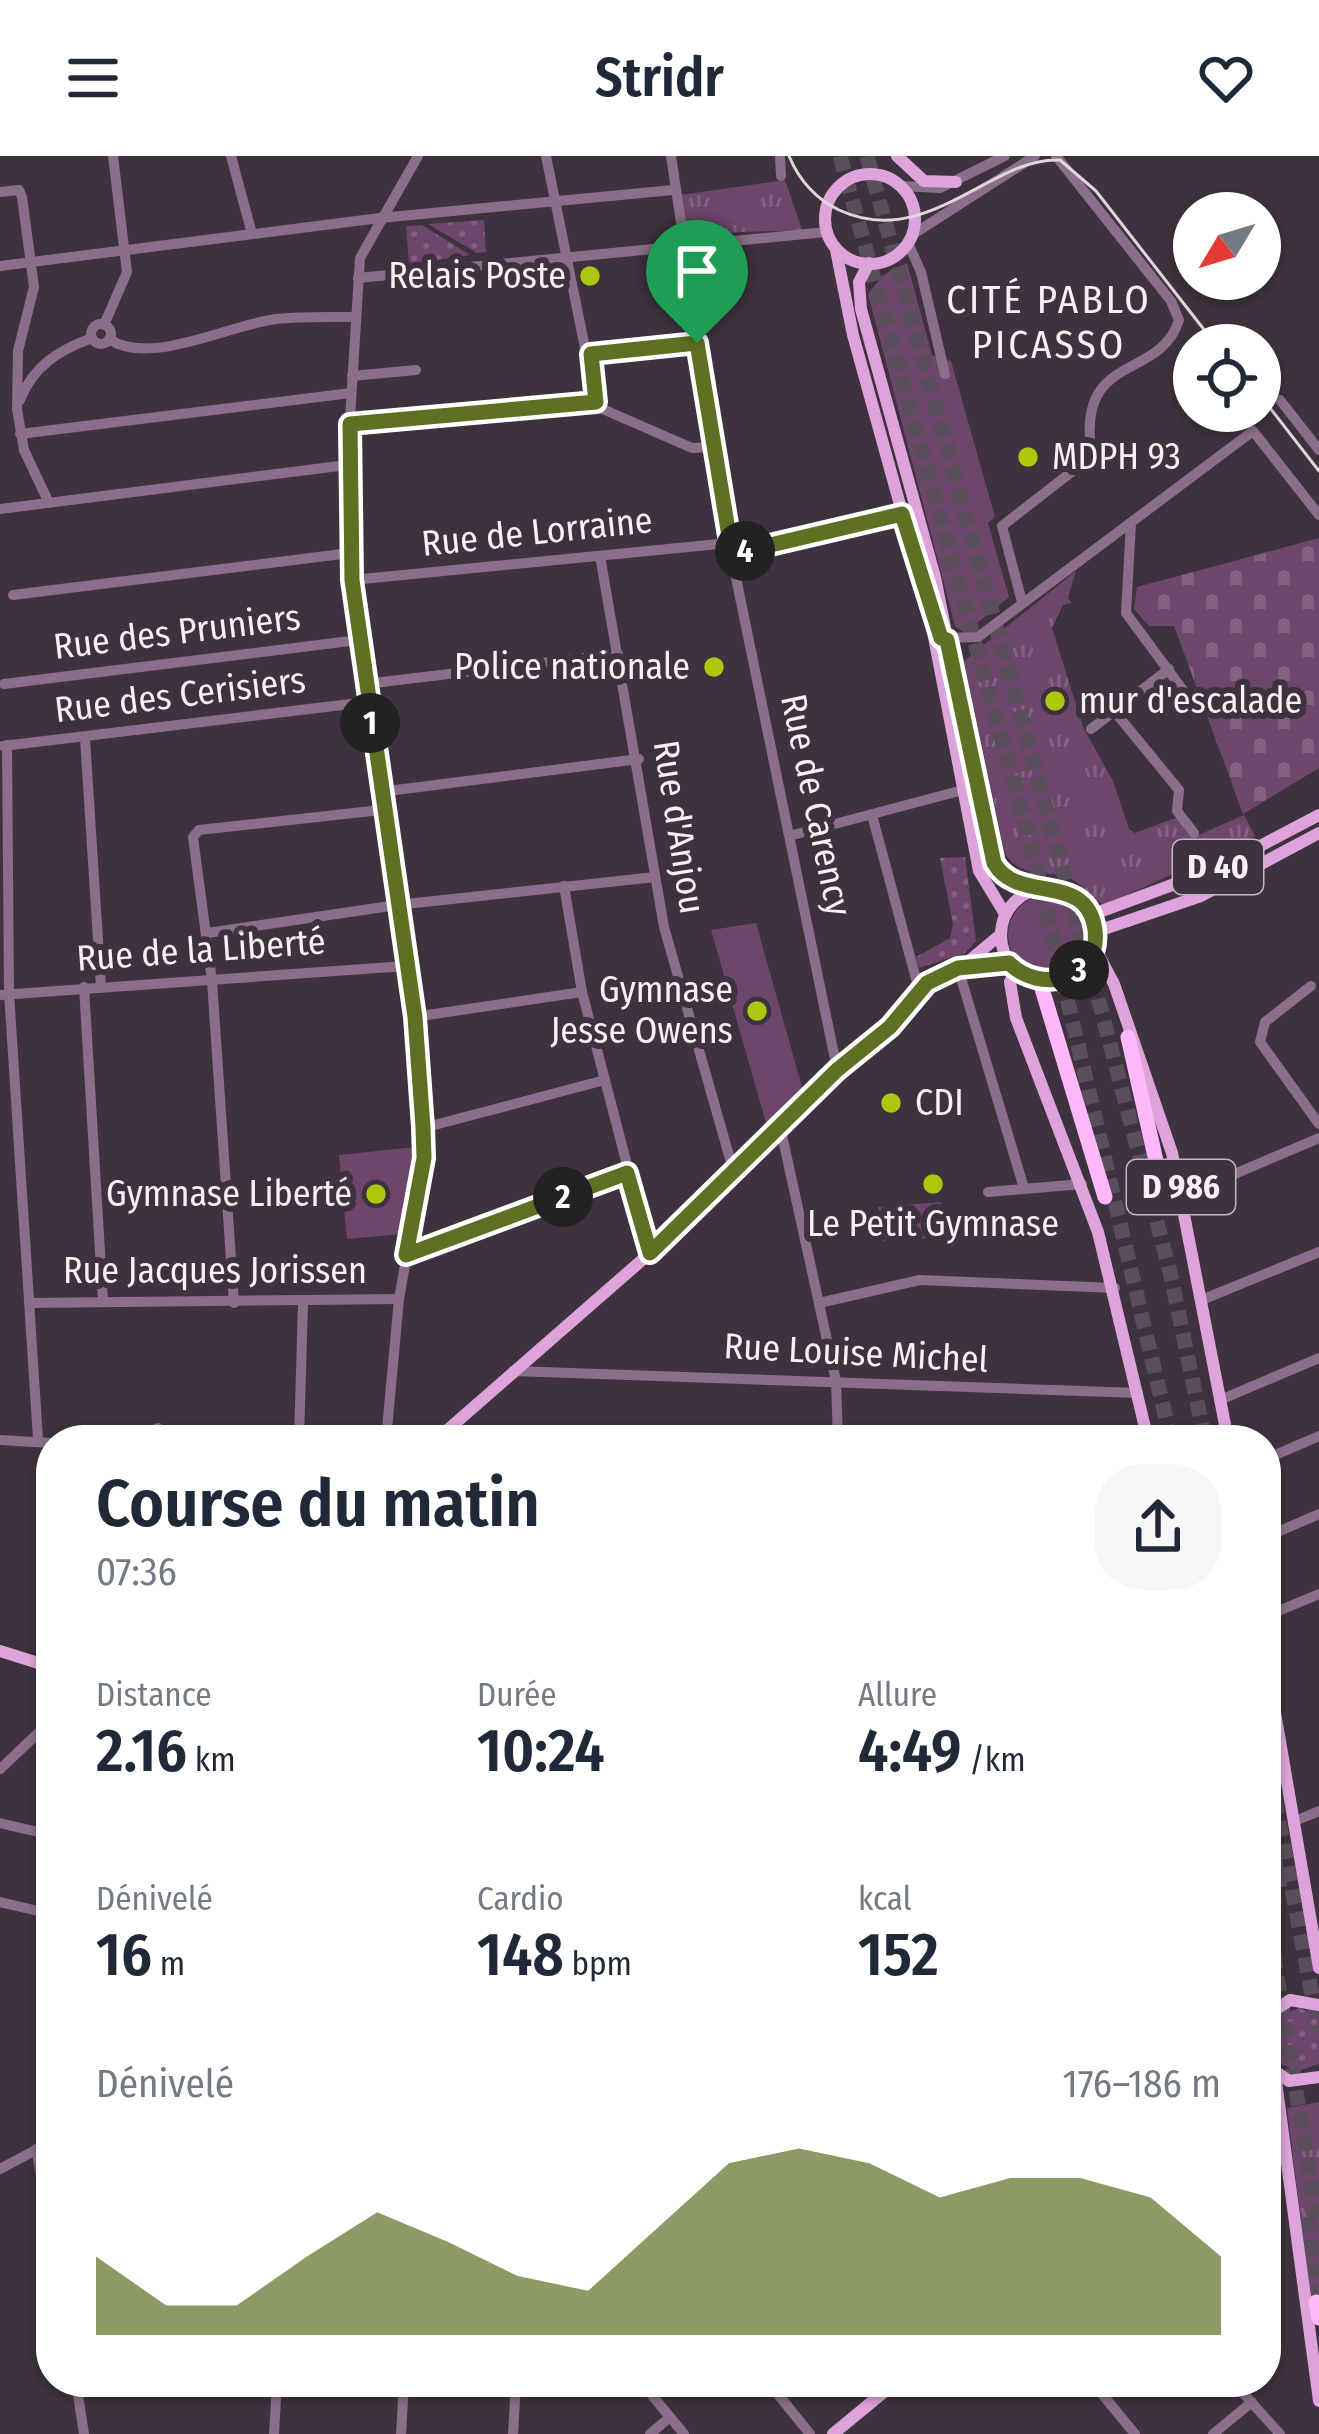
<!DOCTYPE html>
<html lang="fr">
<meta charset="utf-8">
<style>
:root{--surface:#fff;--page:#f6f6f7;--text:#1f2937;--muted:#747a83;--accent:#5f7025}
body{margin:0;font-family:"Fira Sans Condensed",sans-serif;background:var(--page);color:var(--text);height:100vh;display:flex;flex-direction:column;font-size:45px;white-space:nowrap}
*{box-sizing:border-box;margin:0}
p{font-size:39px;color:var(--muted)}
.icon{flex:none;width:66px;height:66px;fill:none;stroke:currentColor;stroke-width:2;stroke-linecap:round;stroke-linejoin:round}
.map{position:relative;flex:1;overflow:hidden}
.side{position:absolute;left:36px;top:1269px;width:1245px;height:972px;display:flex;flex-direction:column;background:var(--surface);border-radius:48px;box-shadow:0 3px 9px #0004}
.side>*{flex:none}
.needle{width:78px;rotate:232deg}
.tools{position:absolute;left:1173px;top:36px;display:grid;gap:24px}
.tools a{display:grid;place-items:center;width:108px;height:108px;border-radius:50%;background:var(--surface);box-shadow:0 3px 9px #0004;font-size:60px}
.pin{position:absolute;display:grid;place-items:center;width:102px;height:102px;color:#fff;margin:-123px -51px;border-radius:50% 50% 50% 0;rotate:-45deg;box-shadow:0 0 12px #0007}
.pin .icon{rotate:45deg}
.km{position:absolute;width:60px;height:60px;margin:-30px;border-radius:50%;background:#222;color:#fff;font-size:33px;line-height:60px;text-align:center}
.round{display:grid;place-items:center;flex:none;width:126px;height:126px;border-radius:48px;background:var(--page)}
.summary{display:flex;align-items:center;justify-content:space-between;height:204px;padding:0 60px}
h1{font-size:66px;font-weight:600;line-height:90px}
.metrics{display:grid;grid-template-columns:repeat(3,1fr);gap:18px;height:204px;padding:12px 60px}
.metrics div{display:grid;align-content:center}
.metrics b{font-size:60px;font-weight:600}
.metrics small{font-size:33px;font-weight:400}
.metrics p{font-size:33px}
.chart{height:336px;padding:24px 60px}
.chart p{display:flex;justify-content:space-between}
.chart svg{width:100%;height:216px;margin-top:12px;fill:var(--accent);opacity:.7}
header{display:flex;justify-content:space-between;align-items:center;height:156px;padding:0 60px;background:var(--surface);font-size:54px;font-weight:600}
.map>svg:first-child{display:block}
.grass{fill:url(#grass-dots)}
.cemetery{fill:url(#cemetery-stones)}
.park{fill:url(#park-tufts)}
.garden{fill:#6d466b}
.lines{fill:none;stroke-linecap:round;stroke-linejoin:round}
.highway-tunnel{stroke:#594e59;stroke-width:15;stroke-dasharray:15 8;stroke-linecap:butt}
.minor{stroke:#8b6e89;stroke-width:10}
.major{stroke:#dea3db;stroke-width:12}
.highway{stroke:#ffb8fb;stroke-width:15}
.tram{stroke:#ded5dd;stroke-width:3}
.route-casing{stroke:#fff;stroke-width:24}
.route{stroke:#5f7025;stroke-width:15}
.poi-dot{fill:#adc60e;stroke:#3d323d;stroke-width:4.5}
.labels{text-anchor:middle;dominant-baseline:central;stroke-width:12;stroke-linejoin:round;paint-order:stroke}
.shield{fill:#3d323d;stroke:#c0b7bf;stroke-width:3}
.shield-label{font-size:33px;font-weight:bold;fill:#f8f0f7}
.poi-label{font-size:36px;fill:#f8f0f7;stroke:#3d323d;text-anchor:end}
.street-label{font-size:36px;fill:#f8f0f7;stroke:#3d323d}
.neighbourhood-label{font-size:39px;letter-spacing:3px;fill:#f8f0f7;stroke:#3d323d}
</style>
<header><svg class="icon" aria-label="menu" viewBox="0 0 24 24"><path d="M4 6h16M4 12h16M4 18h16"/></svg>Stridr<svg class="icon" aria-label="heart" viewBox="0 0 24 24"><path d="M12 20l-8-8c-3-5 5-10 8-4 3-6 11-1 8 4z"/></svg></header>
<div class="map">
<svg width="1319" height="2278" viewBox="0 0 1319 2278">
<defs>
<pattern id="grass-dots" width="8" height="8" patternUnits="userSpaceOnUse" patternTransform="scale(3)"><rect width="8" height="8" fill="#6d466b"/><path d="M2 2h.1M6 6h.1" fill="none" stroke="#836181" stroke-width="1.8" stroke-linecap="round"/></pattern>
<pattern id="cemetery-stones" width="16" height="16" patternUnits="userSpaceOnUse" patternTransform="scale(3)"><rect width="16" height="16" fill="#6d466b"/><path d="M2 7V4a2 2 0 0 1 4 0v3zM10 15v-3a2 2 0 0 1 4 0v3z" fill="#836181"/></pattern>
<pattern id="park-tufts" width="24" height="20" patternUnits="userSpaceOnUse" patternTransform="scale(3)"><rect width="24" height="20" fill="#6d466b"/><path d="M3 7l-1-3M5 7V3M7 7l1-3M15 17l-1-3M17 17v-4M19 17l1-3" fill="none" stroke="#836181"/></pattern>
</defs>
<rect width="100%" height="100%" fill="#3d323d"/>
<g class="grass">
<polygon points="484,64 486,96 477,97 428,68"/>
<polygon points="422,69 470,99 409,108 406,70"/>
<polygon points="965,701 976,785 965,797 919,812 916,801 950,782 953,768 940,702"/>
<polygon points="1299,1852 1319,1860 1319,1908 1298,1915 1276,1906 1267,1884 1276,1861"/>
</g>
<polygon class="cemetery" points="1319,382 1319,612 1243,658 1174,470 1149,470 1134,453 1137,431"/>
<g class="park">
<polygon points="785,24 802,74 719,77 717,72 708,73 708,78 686,77 681,39"/>
<path d="M1076,415L1068,442L1072,447L1063,449L1052,472L1083,571L1113,625L1129,673L1135,677L1178,661L1194,681L1244,659L1255,680L1105,749C1090,744 1081,725 1067,721C1043,714 1021,722 1005,698L964,505Z"/>
<polygon points="1319,1946 1319,2144 1311,2145 1287,1952"/>
</g>
<g class="garden">
<polygon points="907,107 932,199 951,205 995,361 988,367 1009,441 965,477 955,470 868,138 883,119"/>
<polygon points="1022,574 1032,613 1009,619 999,580"/>
<circle cx="1048" cy="779" r="40"/>
<polygon points="756,767 802,931 766,967 711,774"/>
<polygon points="416,991 402,1078 347,1083 339,999"/>
<polygon points="941,1046 945,1081 883,1085 878,1051"/>
<polygon points="1275,1662 1287,1730 1268,1734 1266,1664"/>
</g>
<g class="lines">
<g class="highway-tunnel">
<polyline points="840,0 1030,685 1171,1284"/>
<polyline points="867,0 1098,842 1170,1116 1205,1284"/>
<polyline points="1266,1598 1319,1875"/>
<polyline points="1266,1753 1319,2074"/>
<polyline points="1308,2061 1316,2146"/>
</g>
<g class="minor">
<polyline points="231,0 252,78"/>
<polyline points="546,0 596,246"/>
<polyline points="671,0 715,291"/>
<polyline points="780,0 781,20"/>
<polyline points="901,30 940,32 1005,0"/>
<polyline points="0,36 19,34 22,41 34,131 18,195 17,253 24,294 49,347"/>
<polyline points="912,79 1035,0"/>
<polyline points="908,87 921,116 945,218"/>
<polyline points="0,110 380,62 673,34"/>
<polyline points="358,122 826,76"/>
<circle cx="101" cy="178" r="10"/>
<polyline points="104,169 127,116 113,0"/>
<path d="M109,183C150,211 228,169 276,163C302,160 328,161 354,161"/>
<polyline points="591,198 697,187"/>
<polyline points="352,220 416,214"/>
<path d="M20,244C33,210 59,194 92,182"/>
<polyline points="1280,244 1319,294"/>
<polyline points="349,268 582,244 692,292 715,291 727,378 837,913"/>
<polyline points="20,278 351,237"/>
<polyline points="0,353 347,309"/>
<polyline points="1131,367 1126,457 1188,541"/>
<polyline points="732,398 903,358"/>
<polyline points="600,400 664,771 734,1017"/>
<polyline points="352,424 729,387"/>
<polyline points="13,439 350,397"/>
<path d="M1022,446L1002,370L1083,307L1091,293C1078,196 1160,225 1179,164L1171,145L1056,0"/>
<polyline points="935,465 941,482 978,481 1253,275 1319,359"/>
<polyline points="4,528 358,484"/>
<polyline points="365,528 618,498"/>
<polyline points="1115,556 1179,634 1177,655 1194,677"/>
<polyline points="1091,573 1169,513"/>
<polyline points="85,582 101,831"/>
<polyline points="7,589 9,837 38,1283"/>
<polyline points="3,590 367,546"/>
<polyline points="380,636 639,603"/>
<polyline points="872,659 919,834"/>
<polyline points="793,679 963,634"/>
<polyline points="564,730 582,836 650,1097"/>
<polyline points="207,777 397,749 655,721"/>
<polyline points="958,812 1024,1032"/>
<polyline points="1311,830 1265,866 1260,886 1319,968"/>
<polyline points="84,831 103,1145"/>
<polyline points="0,839 406,810"/>
<polyline points="414,861 582,836"/>
<polyline points="780,970 836,1225 838,1284"/>
<polyline points="423,972 605,924"/>
<polyline points="988,1036 1082,1028"/>
<polyline points="1183,1040 1319,982"/>
<polyline points="406,1099 627,1017"/>
<polyline points="1204,1143 1319,1096"/>
<polyline points="31,1147 399,1143"/>
<polyline points="234,1147 212,825 193,681 199,674 381,654"/>
<polyline points="819,1147 920,1124 1115,1132"/>
<polyline points="513,1215 1138,1237"/>
<polyline points="1220,1244 1319,1202"/>
<polyline points="441,1278 499,1284"/>
<polyline points="169,1283 280,1284"/>
<polyline points="0,1284 51,1287"/>
<polyline points="130,1284 158,1272 169,1284"/>
<polyline points="299,1284 303,1147"/>
<polyline points="386,1284 399,1143 424,1002 423,972 414,861 358,484 347,309 360,102 418,0"/>
<polyline points="50,1287 51,1324"/>
<polyline points="1266,1303 1319,1280"/>
<polyline points="1266,1381 1319,1358"/>
<polyline points="51,1399 51,1429"/>
<polyline points="1266,1460 1319,1438"/>
<polyline points="0,1613 51,1565"/>
<polyline points="1295,1665 1319,1655"/>
<polyline points="0,1667 51,1679"/>
<polyline points="0,1746 51,1758"/>
<polyline points="46,1808 51,1982"/>
<polyline points="36,1993 51,2071"/>
<polyline points="0,2013 51,1986"/>
<polyline points="76,2226 84,2278"/>
<polyline points="641,2226 684,2278"/>
<polyline points="768,2226 810,2278"/>
<polyline points="1092,2226 1135,2278"/>
<polyline points="1233,2226 1280,2278"/>
<polyline points="274,2278 277,2226"/>
<polyline points="401,2278 404,2226"/>
<polyline points="513,2278 516,2226"/>
<polyline points="650,2278 670,2261"/>
<polyline points="1213,2278 1252,2246"/>
</g>
<g class="major">
<polyline points="897,0 924,25 956,26"/>
<circle cx="870" cy="63" r="45"/>
<polyline points="836,94 853,179 928,450 979,715 1005,758"/>
<polyline points="869,107 859,126 861,153 935,421 989,693 1008,725 1036,733"/>
<circle cx="1048" cy="779" r="47"/>
<polyline points="1091,759 1218,712 1319,659"/>
<polyline points="1095,776 1201,740 1319,677"/>
<polyline points="1094,790 1114,828 1172,997 1228,1284"/>
<polyline points="964,809 1000,779"/>
<polyline points="1016,814 1010,826 1016,862 1098,1076 1148,1284"/>
<polyline points="436,1284 681,1070 837,913 890,871 927,827 958,812 1009,807"/>
<polyline points="0,1495 51,1511"/>
<polyline points="1266,1504 1319,1812"/>
<polyline points="1266,1860 1290,1844 1319,1849"/>
<polyline points="1266,1909 1289,1925 1319,1921"/>
<polyline points="1275,1918 1319,2245"/>
<polyline points="833,2278 896,2226"/>
</g>
<g class="highway">
<polyline points="1040,826 1105,1041"/>
<polyline points="1128,881 1161,1027"/>
<polyline points="1316,2146 1319,2162"/>
</g>
<g class="tram">
<path d="M789,0C799,24 816,43 839,54C927,95 992,0 1060,4L1096,35L1216,189"/>
<polyline points="1260,239 1319,315"/>
</g>
</g>
<g class="lines">
<g class="route-casing">
<path id="route" d="M697,187L732,398L902,358L941,482L947,484L994,707C1018,749 1087,714 1095,774C1101,825 1039,838 1009,807L958,812L927,827L890,871L837,914L650,1097L627,1017L406,1099L424,1002L423,971L415,861L352,424L350,268L596,246L591,198Z"/>
</g>
<use href="#route" class="route"/>
</g>
<g class="poi-dot">
<circle cx="590" cy="120" r="12"/>
<circle cx="1028" cy="301" r="12"/>
<circle cx="714" cy="511" r="12"/>
<circle cx="1055" cy="545" r="12"/>
<circle cx="757" cy="855" r="12"/>
<circle cx="891" cy="947" r="12"/>
<circle cx="933" cy="1028" r="12"/>
<circle cx="376" cy="1038" r="12"/>
</g>
<g class="labels">
<g class="shield">
<rect x="1173" y="684" width="90" height="54" rx="9"/>
<rect x="1127" y="1004" width="108" height="54" rx="9"/>
</g>
<g class="shield-label">
<text x="1218" y="711">D 40</text>
<text x="1181" y="1031">D 986</text>
</g>
<g class="poi-label">
<text x="566" y="120">Relais Poste</text>
<text x="1052" y="301" text-anchor="start">MDPH 93</text>
<text x="690" y="511">Police nationale</text>
<text x="1079" y="545" text-anchor="start">mur d'escalade</text>
<text x="733" y="834">Gymnase<tspan x="733" dy="41">Jesse Owens</tspan></text>
<text x="915" y="947" text-anchor="start">CDI</text>
<text x="352" y="1038">Gymnase Liberté</text>
<text x="933" y="1068" text-anchor="middle">Le Petit Gymnase</text>
</g>
<g class="street-label">
<text transform="translate(537 376) rotate(-6)">Rue de Lorraine</text>
<text transform="translate(177 476) rotate(-7)">Rue des Pruniers</text>
<text transform="translate(180 539) rotate(-7)">Rue des Cerisiers</text>
<text transform="translate(816 649) rotate(78)">Rue de Carency</text>
<text transform="translate(679 671) rotate(81)">Rue d'Anjou</text>
<text transform="translate(201 794) rotate(-4)">Rue de la Liberté</text>
<text x="215" y="1115">Rue Jacques Jorissen</text>
<text transform="translate(856 1197) rotate(3)">Rue Louise Michel</text>
</g>
<g class="neighbourhood-label">
<text x="1049" y="144">CITÉ PABLO<tspan x="1049" dy="45">PICASSO</tspan></text>
</g>
</g>
</svg>
<div class="tools">
<a><svg class="needle" viewBox="-14 -14 28 28"><path d="M0-13l5 13h-10z" fill="#e53935"/><path d="M0 13l5-13h-10z" fill="#747a83"/></svg></a>
<a><svg class="icon" aria-label="locate" viewBox="0 0 24 24"><circle cx="12" cy="12" r="6"/><path d="M12 2v4M12 18v4M2 12h4M18 12h4"/></svg></a>
</div>
<div class="pin" style="left:697px;top:187px;background:#1e9e55"><svg class="icon" aria-label="arrive" viewBox="0 0 24 24"><path d="M6 21V4h12l-3 4 3 4H6"/></svg></div>
<b class="km" style="left:370px;top:567px">1</b>
<b class="km" style="left:563px;top:1041px">2</b>
<b class="km" style="left:1079px;top:814px">3</b>
<b class="km" style="left:745px;top:395px">4</b>
<section class="side">
<div class="summary"><div><h1>Course du matin</h1><p>07:36</p></div><a class="round"><svg class="icon" aria-label="share" viewBox="0 0 24 24"><path d="M12 15V3M7 8l5-5 5 5M5 13v7h14v-7"/></svg></a></div>
<div class="metrics">
<div><p>Distance</p><b>2.16<small> km</small></b></div>
<div><p>Durée</p><b>10:24</b></div>
<div><p>Allure</p><b>4:49<small> /km</small></b></div>
</div>
<div class="metrics">
<div><p>Dénivelé</p><b>16<small> m</small></b></div>
<div><p>Cardio</p><b>148<small> bpm</small></b></div>
<div><p>kcal</p><b>152</b></div>
</div>
<div class="chart"><p><span>Dénivelé</span>176–186 m</p>
<svg viewBox="0 0 160 44" preserveAspectRatio="none"><path d="M0 44V28L10 38L20 38L30 28L40 19L50 25L60 32L70 35L80 22L90 9L100 6L110 9L120 16L130 12L140 12L150 16L160 28V44z"/></svg>
</div>
</section>
</div>
